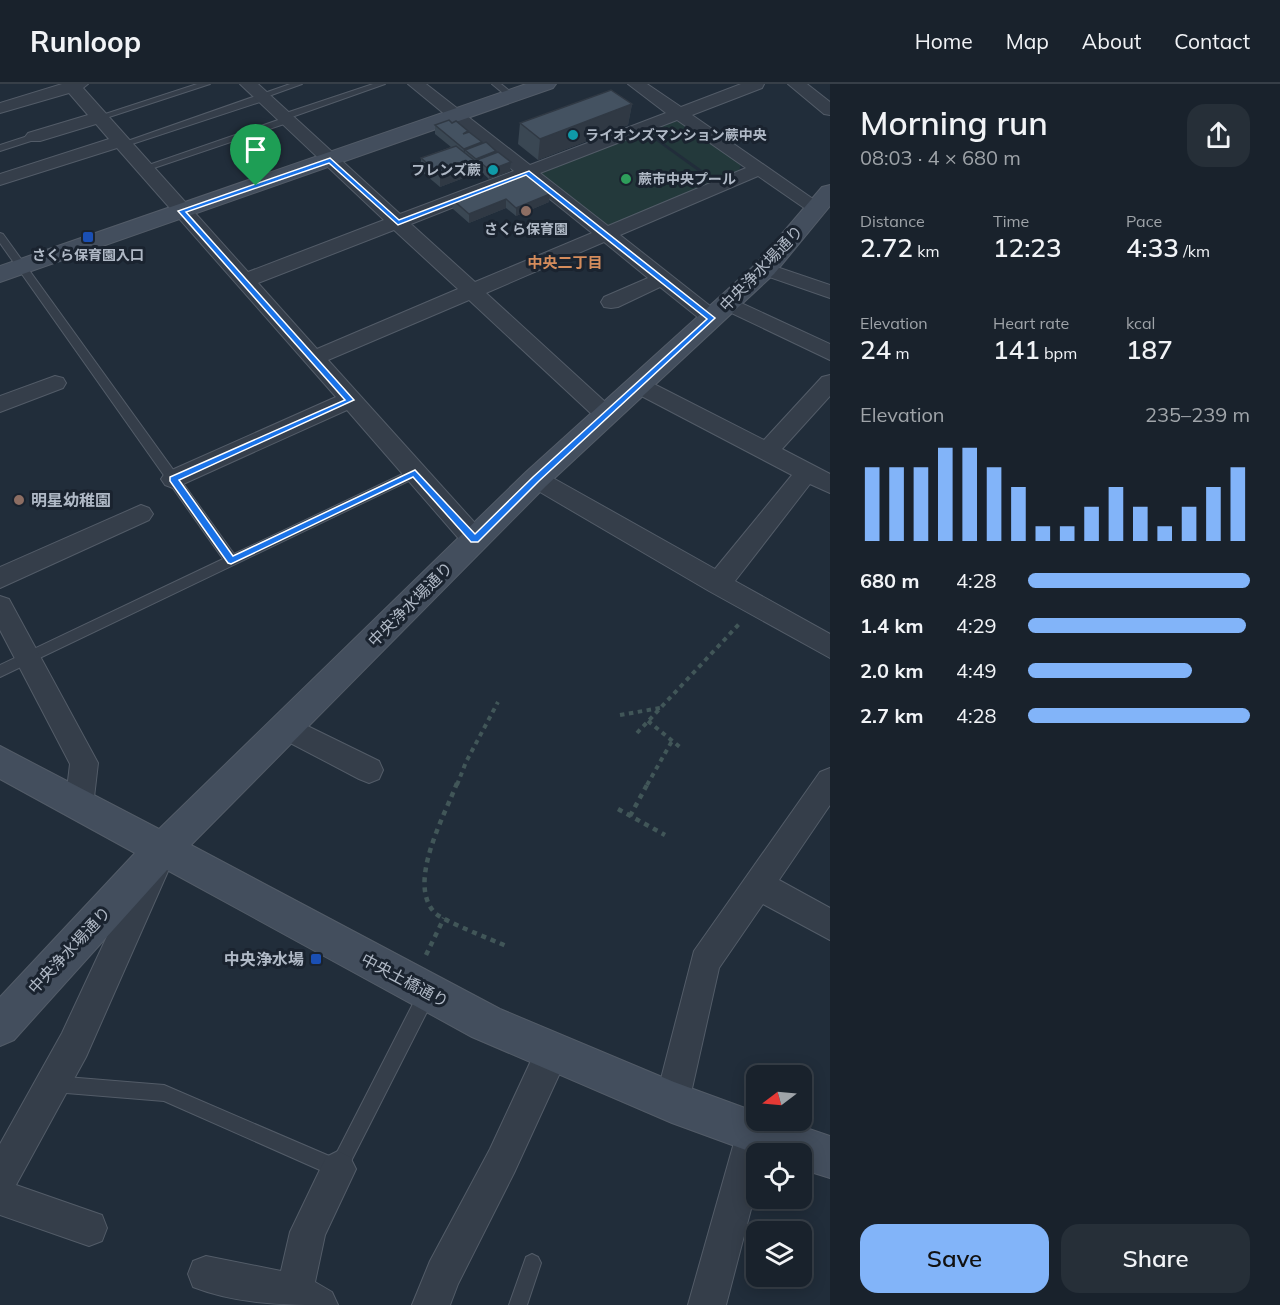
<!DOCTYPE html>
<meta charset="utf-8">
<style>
:root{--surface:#19222c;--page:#262f38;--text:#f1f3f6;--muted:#9fa4a9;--line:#373f48;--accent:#82b4f9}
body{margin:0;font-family:Mulish,"Noto Sans JP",sans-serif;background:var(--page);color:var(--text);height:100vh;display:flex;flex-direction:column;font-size:22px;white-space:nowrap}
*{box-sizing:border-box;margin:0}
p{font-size:20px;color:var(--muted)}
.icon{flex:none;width:33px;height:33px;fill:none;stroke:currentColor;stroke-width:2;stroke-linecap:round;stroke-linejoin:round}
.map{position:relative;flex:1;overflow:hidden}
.details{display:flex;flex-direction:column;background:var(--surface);width:450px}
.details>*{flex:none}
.needle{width:39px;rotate:254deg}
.tools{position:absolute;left:746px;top:981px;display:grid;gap:12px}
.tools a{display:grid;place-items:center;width:66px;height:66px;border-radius:12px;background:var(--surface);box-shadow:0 3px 15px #0003,0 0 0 2px var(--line);font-size:30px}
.pin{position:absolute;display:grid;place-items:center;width:51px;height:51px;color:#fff;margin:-62px -26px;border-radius:50% 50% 50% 0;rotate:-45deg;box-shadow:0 0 6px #0007}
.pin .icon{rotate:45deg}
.round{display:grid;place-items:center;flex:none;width:63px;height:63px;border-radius:18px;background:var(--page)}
.head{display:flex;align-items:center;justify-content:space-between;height:102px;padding:0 30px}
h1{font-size:33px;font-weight:600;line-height:45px}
.metrics{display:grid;grid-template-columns:repeat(3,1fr);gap:9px;height:102px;padding:6px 30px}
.metrics div{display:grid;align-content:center}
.metrics b{font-size:26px;font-weight:600}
.metrics small{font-size:16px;font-weight:400}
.metrics p{font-size:16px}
.chart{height:168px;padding:12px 30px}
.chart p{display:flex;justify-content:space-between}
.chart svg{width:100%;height:108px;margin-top:6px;stroke:var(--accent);stroke-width:6}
.action{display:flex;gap:12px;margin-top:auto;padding:12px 30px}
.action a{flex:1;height:69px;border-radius:18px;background:var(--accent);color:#111;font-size:24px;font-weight:600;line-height:69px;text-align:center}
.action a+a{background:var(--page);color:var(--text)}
ul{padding:0 30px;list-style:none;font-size:20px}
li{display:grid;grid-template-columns:96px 72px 1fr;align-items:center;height:45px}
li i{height:15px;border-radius:8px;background:var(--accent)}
header{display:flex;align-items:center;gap:36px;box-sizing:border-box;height:84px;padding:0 30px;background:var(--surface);border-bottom:2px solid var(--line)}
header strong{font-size:28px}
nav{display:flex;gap:33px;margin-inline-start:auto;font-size:21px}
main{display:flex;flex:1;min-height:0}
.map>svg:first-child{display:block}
.green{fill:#23393b}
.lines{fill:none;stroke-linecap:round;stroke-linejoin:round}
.lane-casing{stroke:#535c68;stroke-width:2}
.street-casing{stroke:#535c68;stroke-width:2}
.secondary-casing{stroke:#535c68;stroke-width:2}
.path-far1{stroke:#415658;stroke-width:4;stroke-dasharray:4.5 4.5;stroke-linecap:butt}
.path{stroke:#415658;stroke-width:4.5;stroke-dasharray:5 5;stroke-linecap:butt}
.lane{fill:#353e4a;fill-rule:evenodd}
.street{fill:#353e4a;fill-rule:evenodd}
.secondary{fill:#434e5d;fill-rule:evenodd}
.wall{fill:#3a4753}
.shaded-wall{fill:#303944}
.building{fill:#445261;stroke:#303944;stroke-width:1.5}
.route{fill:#1a73e8;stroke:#fff;stroke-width:1.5;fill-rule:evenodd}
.culture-dot{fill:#0f9aa8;stroke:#1a232f;stroke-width:2}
.leisure-dot{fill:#2e9e5b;stroke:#1a232f;stroke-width:2}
.education-dot{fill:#8d6e63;stroke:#1a232f;stroke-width:2}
.transit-dot{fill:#1a4fb4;stroke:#1a232f;stroke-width:2}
.labels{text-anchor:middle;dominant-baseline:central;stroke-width:6;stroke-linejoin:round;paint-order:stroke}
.far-poi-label{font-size:14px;font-weight:bold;fill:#b0b9c6;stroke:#1a232f;text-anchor:start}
.far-neighbourhood-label{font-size:15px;font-weight:bold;fill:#d58c5c;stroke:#1a232f}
.street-label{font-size:16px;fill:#b0b9c6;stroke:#1a232f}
.poi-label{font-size:16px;font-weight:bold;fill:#b0b9c6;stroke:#1a232f;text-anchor:start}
</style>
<header>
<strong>Runloop</strong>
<nav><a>Home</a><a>Map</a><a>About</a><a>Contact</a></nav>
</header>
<main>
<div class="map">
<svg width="830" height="1221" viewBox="0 0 830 1221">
<rect width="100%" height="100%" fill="#212d3a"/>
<g class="green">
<polygon points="672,37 680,38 741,80 739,87 716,96 647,47"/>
<polygon points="644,48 713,98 611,141 600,140 540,92 542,88"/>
</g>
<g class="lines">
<g class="lane-casing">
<g id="lane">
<polygon points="197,0 210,0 103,35 96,33"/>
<polygon points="290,0 302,0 266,13 266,16 126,62 119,60"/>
<polygon points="373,0 385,0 289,34 291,36 290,38 148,86 140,84 281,35 279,33 280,31"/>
<polygon points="492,0 501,0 516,12 509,14"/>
<polygon points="34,50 37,51 37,55 0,67 0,61"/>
<polygon points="0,149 3,150 234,470 411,386 419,386 421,389 419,392 0,593 0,581 223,475 0,159"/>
<polygon points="427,902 433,904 435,910 433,916 344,1091 338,1094 164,1017 54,1008 48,1006 46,1000 48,994 54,992 164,1001 334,1074 421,904"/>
<polygon points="532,1170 538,1173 541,1179 527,1221 509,1221 526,1173"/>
</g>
</g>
<g class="street-casing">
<g id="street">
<path d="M62,0H88L83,4L248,188L384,136L240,0H258L400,130L514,87L408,0H426L530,81L666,29L628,0H647L681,23L741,0H764L762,4L692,31L826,124L824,128H810L758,92L620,151L719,229L722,234L719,239L712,241L705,239L660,203L618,223L611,224L604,223L601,218L604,213L648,194L604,158L486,209L614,326L617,331L614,336L606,339L598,336L469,216L328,276L484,449L487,456L484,463L475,465L466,463L347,326L181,401L173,404L165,401L161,395L165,389L336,313L117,64L0,101V90L109,55L96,40L40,57H28L25,53L28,49L88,31L69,9L0,29V19ZM677,36L746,84L608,142L540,89ZM525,95L592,149L475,198L411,140ZM394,146L458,205L317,265L258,199Z"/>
<polygon points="788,0 807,0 830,18 830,31 824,30"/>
<polygon points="765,179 830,201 830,214 758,189 755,185 758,181"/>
<polygon points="728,213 830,260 830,276 721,224 718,219 721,214"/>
<polygon points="830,291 830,312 782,365 830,390 830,409 810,400 735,497 830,550 830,574 709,507 528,401 524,395 528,389 536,386 544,389 715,485 792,391 630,306 627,301 630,296 638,294 646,296 764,356 822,293"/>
<polygon points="55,292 63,294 66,299 63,304 0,328 0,312"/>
<polygon points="141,421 149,424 153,430 149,436 0,504 0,483"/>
<polygon points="0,512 9,515 98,679 93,722 89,731 79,735 69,731 65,722 70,680 0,546"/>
<polygon points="285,631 379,677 383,686 379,695 369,699 359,695 275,651 271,643 275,635"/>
<polygon points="830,684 830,721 779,796 830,824 830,856 763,820 719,884 689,1018 684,1030 672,1035 660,1030 655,1018 694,867 820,688"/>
<polygon points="154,771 165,775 169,785 86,973 16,1101 102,1131 107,1144 102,1157 89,1162 0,1131 0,1060 62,949 143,775"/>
<polygon points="553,950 565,955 570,967 514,1089 458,1200 450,1221 412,1221 430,1177 490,1065 541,955"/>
<polygon points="754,1031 756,1036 766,1036 771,1048 766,1070 756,1070 756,1106 726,1221 688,1221 737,1048 742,1036"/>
<path d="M338,1067L350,1073L356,1085L325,1151L315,1198L332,1208L338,1221C289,1221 239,1221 193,1203L188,1190L193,1177L206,1172L281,1187L290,1148L326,1073Z"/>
</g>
</g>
<g class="secondary-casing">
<g id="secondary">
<polygon points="526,0 556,0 553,4 0,198 0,182"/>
<polygon points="830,101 830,122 774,190 546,402 191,761 500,925 674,998 756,1028 756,1036 783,1036 830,1052 830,1094 801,1085 801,1070 754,1069 672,1039 472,953 167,786 14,956 0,962 0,913 135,769 0,695 0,662 159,745 526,388 756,180 822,103"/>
</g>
</g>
<g class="path-far1">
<polyline points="620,631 660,624"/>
<polyline points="648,637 681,664"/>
<polyline points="637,649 741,538"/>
<polyline points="457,701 466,678 498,618"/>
<polyline points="647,701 672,657"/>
</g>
<g class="path">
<path d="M457,699C445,731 406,799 435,829C443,837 493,856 506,862"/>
<polyline points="618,725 665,751"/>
<polyline points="630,732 648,699"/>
<polyline points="426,871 444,834"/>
</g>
<use href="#lane" class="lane"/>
<use href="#street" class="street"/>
<use href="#secondary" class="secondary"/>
</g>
<g class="wall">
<polygon points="632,20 628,41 538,76 518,60 520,39"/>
<polygon points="452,39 468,47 468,48 481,60 511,78 510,87 489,95 477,84 477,83 475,82 474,90 440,103 421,87 421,74 451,63 435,50 435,41"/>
<polygon points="550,110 549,118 516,132 506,124 469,139 453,125 453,116"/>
</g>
<g class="shaded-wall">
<polygon points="632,20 628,41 538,76 540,55"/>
<polygon points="482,58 481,67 465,66 465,73 463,73 464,65"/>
<polygon points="496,67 495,75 477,76 477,83 476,83 476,75"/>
<polygon points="475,77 474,90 440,103 440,90"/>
<polygon points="511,78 510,87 489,95 490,86"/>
<polygon points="550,110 549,118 516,132 516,124"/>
<polygon points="506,115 506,124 469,139 469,130"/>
</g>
<g class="building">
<polygon points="611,6 632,20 540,55 520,39"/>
<polygon points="449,36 452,39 456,37 468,47 463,50 469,48 482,58 464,65 435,41"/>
<polygon points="486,58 496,67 476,75 465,66"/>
<polygon points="456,62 475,77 440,90 421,74"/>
<polygon points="498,68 511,78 490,86 477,76"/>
<polygon points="523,88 550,110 516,124 506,115 469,130 453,116"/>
</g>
<path class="route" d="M330,74L399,136L529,87L715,234L539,397L478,458H471L413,393L231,480L228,479L170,397V393L345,316L178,127ZM329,79L398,141L526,91L707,235L533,393L475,450L415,386L233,472L179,396L354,316L186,128Z"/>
<g class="culture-dot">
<circle cx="573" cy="51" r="6"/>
<circle cx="493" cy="86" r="6"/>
</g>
<circle class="leisure-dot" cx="626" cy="95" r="6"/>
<g class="education-dot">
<circle cx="526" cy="127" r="6"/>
<circle cx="19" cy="416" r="6"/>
</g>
<g class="transit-dot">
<rect x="82" y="147" width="12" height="12" rx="3"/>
<rect x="310" y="869" width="12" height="12" rx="3"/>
</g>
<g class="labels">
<g class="far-poi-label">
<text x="585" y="51">ライオンズマンション蕨中央</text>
<text x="481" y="86" text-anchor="end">フレンズ蕨</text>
<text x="638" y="95">蕨市中央プール</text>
<text x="526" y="145" text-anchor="middle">さくら保育園</text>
<text x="88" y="171" text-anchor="middle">さくら保育園入口</text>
</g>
<g class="far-neighbourhood-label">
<text x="565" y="178">中央二丁目</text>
</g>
<g class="street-label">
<text transform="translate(761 184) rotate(-46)">中央浄水場通り</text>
<text transform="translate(410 520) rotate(-45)">中央浄水場通り</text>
<text transform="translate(69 866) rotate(-47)">中央浄水場通り</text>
<text transform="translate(405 896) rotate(28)">中央土橋通り</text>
</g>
<g class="poi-label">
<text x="31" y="416">明星幼稚園</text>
<text x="304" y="875" text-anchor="end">中央浄水場</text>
</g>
</g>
</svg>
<div class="tools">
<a><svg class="needle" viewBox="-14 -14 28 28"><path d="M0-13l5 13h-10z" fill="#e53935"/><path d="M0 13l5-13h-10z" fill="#9fa4a9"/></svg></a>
<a><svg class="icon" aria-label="locate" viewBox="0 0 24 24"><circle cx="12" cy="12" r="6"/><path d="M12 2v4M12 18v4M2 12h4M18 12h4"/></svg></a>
<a><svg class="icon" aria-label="layers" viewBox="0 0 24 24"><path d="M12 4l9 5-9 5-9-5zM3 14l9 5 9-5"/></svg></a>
</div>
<div class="pin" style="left:256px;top:102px;background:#1e9e55"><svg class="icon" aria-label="arrive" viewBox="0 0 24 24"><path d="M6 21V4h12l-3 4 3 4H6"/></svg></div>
</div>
<section class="details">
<div class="head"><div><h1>Morning run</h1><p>08:03 · 4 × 680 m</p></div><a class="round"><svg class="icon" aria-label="share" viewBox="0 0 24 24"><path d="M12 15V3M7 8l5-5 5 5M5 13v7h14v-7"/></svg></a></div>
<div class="metrics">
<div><p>Distance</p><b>2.72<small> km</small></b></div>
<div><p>Time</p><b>12:23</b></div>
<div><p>Pace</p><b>4:33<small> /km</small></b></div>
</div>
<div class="metrics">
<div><p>Elevation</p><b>24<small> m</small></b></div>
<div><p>Heart rate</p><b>141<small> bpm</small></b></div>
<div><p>kcal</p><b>187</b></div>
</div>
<div class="chart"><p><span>Elevation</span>235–239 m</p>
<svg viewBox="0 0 160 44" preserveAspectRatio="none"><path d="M5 44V14M15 44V14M25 44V14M35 44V6M45 44V6M55 44V14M65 44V22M75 44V38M85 44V38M95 44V30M105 44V22M115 44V30M125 44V38M135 44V30M145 44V22M155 44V14"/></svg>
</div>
<ul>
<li><b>680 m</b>4:28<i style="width:100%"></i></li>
<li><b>1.4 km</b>4:29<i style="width:98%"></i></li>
<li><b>2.0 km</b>4:49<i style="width:74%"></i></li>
<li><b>2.7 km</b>4:28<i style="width:100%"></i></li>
</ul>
<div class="action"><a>Save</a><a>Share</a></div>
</section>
</main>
